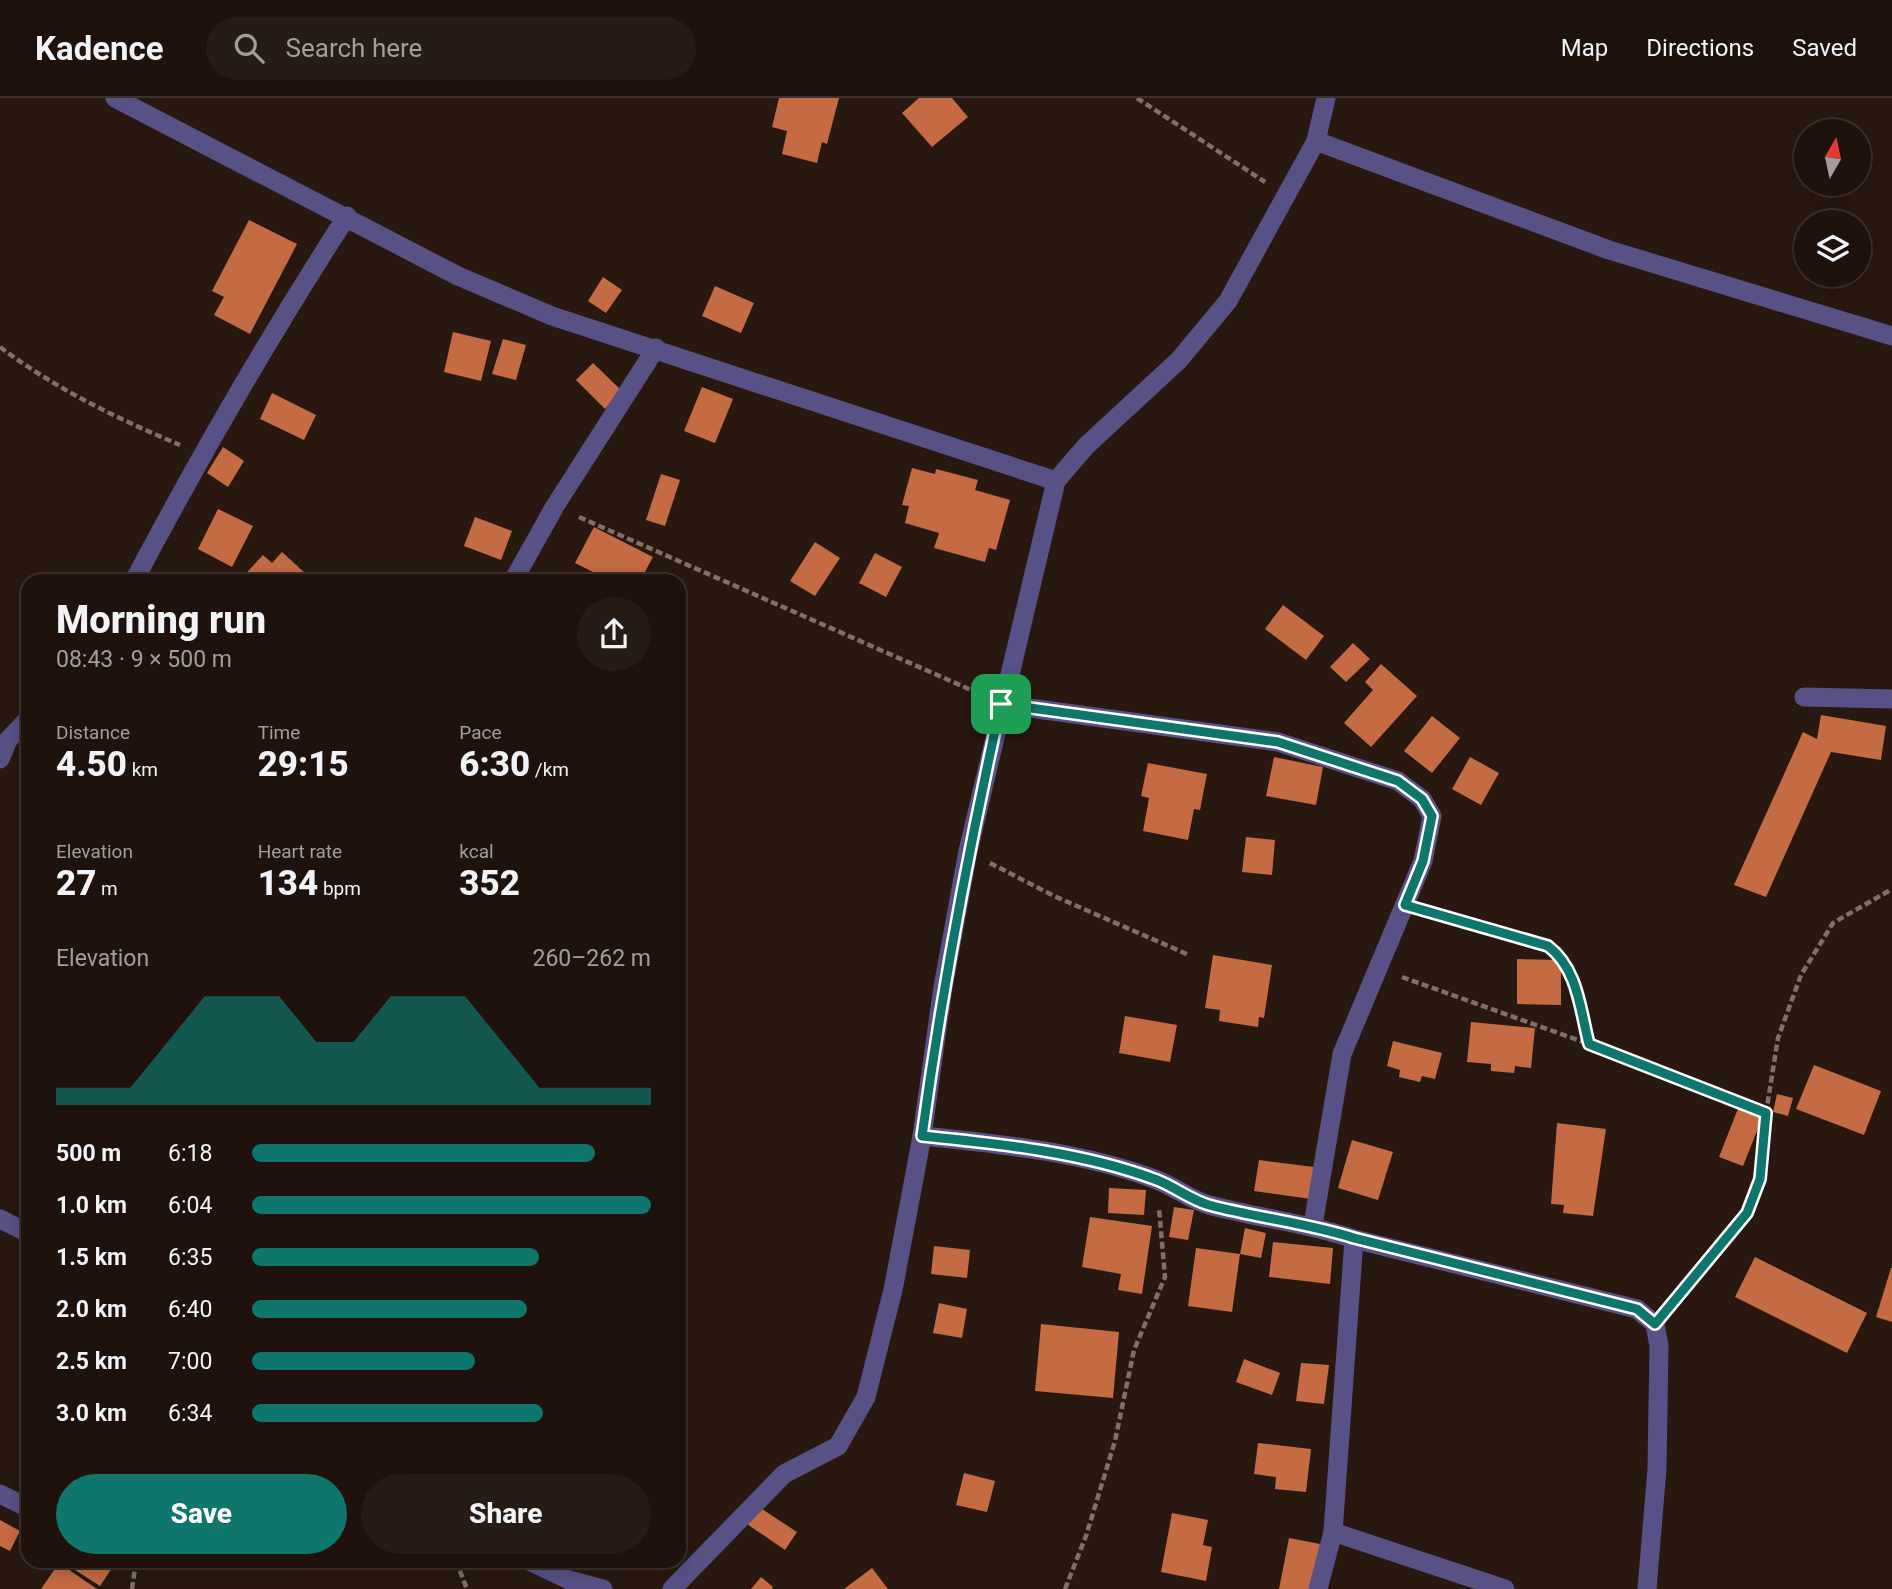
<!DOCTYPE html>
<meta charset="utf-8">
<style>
:root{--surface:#1f120c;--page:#271b15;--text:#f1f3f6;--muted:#a19e9d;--line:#3c322d;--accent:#0f766e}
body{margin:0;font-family:Roboto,sans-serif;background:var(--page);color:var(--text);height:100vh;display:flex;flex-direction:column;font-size:26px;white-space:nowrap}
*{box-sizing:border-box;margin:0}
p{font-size:23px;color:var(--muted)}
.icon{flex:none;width:38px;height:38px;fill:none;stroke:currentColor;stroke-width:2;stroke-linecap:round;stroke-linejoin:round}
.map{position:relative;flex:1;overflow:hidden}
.side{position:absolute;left:21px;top:476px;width:665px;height:994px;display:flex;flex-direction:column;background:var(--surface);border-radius:21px;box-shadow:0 4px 18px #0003,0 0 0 2px var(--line)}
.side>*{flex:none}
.needle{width:46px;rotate:9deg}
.controls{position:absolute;left:1794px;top:21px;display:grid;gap:14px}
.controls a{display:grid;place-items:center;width:77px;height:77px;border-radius:50%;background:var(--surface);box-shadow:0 4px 18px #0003,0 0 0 2px var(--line);font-size:35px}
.pin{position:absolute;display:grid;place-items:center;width:60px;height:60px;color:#fff;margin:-30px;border-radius:14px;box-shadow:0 4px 10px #0006}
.round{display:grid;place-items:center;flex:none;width:74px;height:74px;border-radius:37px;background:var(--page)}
.overview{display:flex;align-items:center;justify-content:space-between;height:119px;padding:0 35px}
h1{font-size:38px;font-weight:800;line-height:52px}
.stats{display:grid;grid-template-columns:repeat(3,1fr);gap:10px;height:119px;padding:7px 35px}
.stats div{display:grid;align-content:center}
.stats b{font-size:35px;font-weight:800}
.stats small{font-size:19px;font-weight:400}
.stats p{font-size:19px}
.chart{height:196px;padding:14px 35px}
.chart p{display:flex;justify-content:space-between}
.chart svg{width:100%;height:126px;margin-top:7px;fill:var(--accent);opacity:.7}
.primary-button{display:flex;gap:14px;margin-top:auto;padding:14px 35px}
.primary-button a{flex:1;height:80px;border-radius:42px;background:var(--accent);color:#fff;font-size:28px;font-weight:800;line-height:80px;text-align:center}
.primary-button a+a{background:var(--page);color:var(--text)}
ul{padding:0 35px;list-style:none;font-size:23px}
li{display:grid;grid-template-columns:112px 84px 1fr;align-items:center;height:52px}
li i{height:18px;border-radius:9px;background:var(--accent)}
header{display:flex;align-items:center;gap:42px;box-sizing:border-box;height:98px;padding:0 35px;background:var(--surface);border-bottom:2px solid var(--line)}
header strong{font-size:33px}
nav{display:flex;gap:38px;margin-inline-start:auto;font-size:24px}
.search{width:490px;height:63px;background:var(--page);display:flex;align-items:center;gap:18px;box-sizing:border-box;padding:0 24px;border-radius:38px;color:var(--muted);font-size:26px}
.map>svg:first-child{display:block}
.building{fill:#c46b44}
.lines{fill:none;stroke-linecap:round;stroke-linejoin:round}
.path{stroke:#7f7068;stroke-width:4.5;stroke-dasharray:7 3.5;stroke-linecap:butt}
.minor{stroke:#585186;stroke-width:19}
.route-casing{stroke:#fff;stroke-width:14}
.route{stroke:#0f766e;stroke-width:9}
</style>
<header>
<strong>Kadence</strong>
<div class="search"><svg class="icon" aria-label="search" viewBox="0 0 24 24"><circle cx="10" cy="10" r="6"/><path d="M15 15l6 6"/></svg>Search here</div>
<nav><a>Map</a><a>Directions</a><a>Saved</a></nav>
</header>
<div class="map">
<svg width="1892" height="1491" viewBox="0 0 1892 1491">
<rect width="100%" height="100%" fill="#291810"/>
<g class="building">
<polygon points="779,0 839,0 827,46 822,44 817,65 782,56 787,33 772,29"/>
<polygon points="919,0 952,0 968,19 932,49 902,15"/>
<polygon points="249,122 297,146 250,236 214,217 224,199 212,193"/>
<polygon points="603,179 622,192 606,215 588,203"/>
<polygon points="715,188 754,205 741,235 702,218"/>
<polygon points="453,234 491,243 481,283 444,274"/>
<polygon points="503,241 526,247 516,282 492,276"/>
<polygon points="593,265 622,293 605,311 576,282"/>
<polygon points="702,289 733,301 715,345 684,333"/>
<polygon points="272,295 316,317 304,342 260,321"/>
<polygon points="223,349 244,363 228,389 207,375"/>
<polygon points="912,370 935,376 936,371 978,382 975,392 1010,402 996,452 989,450 985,464 934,450 939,435 905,425 909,408 902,407"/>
<polygon points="661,376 680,382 665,428 646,422"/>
<polygon points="218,411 253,428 232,469 198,451"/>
<polygon points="475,419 512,433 501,462 464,448"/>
<polygon points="594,429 653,459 640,483 611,483 575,465"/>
<polygon points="815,444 840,460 815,498 790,483"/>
<polygon points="282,454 306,476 300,483 239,483 263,457 272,465"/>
<polygon points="875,455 902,469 886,499 859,485"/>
<polygon points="1283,507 1324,538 1306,562 1265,531"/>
<polygon points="1353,545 1370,561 1346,584 1330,569"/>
<polygon points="1381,566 1417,598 1371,649 1344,625 1373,592 1365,584"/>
<polygon points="1821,617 1886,628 1881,662 1831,654 1766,799 1734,787 1803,634 1817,641"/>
<polygon points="1432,618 1460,640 1432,675 1404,653"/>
<polygon points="1274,659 1323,669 1316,707 1266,698"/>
<polygon points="1470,659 1499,675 1481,707 1452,691"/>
<polygon points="1148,665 1207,676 1200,712 1194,711 1188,742 1143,733 1149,700 1141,698"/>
<polygon points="1246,739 1275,742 1272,777 1242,774"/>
<polygon points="1213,857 1272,867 1264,920 1259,919 1258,929 1219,923 1220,912 1205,910"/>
<polygon points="1517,861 1561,862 1561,907 1517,906"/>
<polygon points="1125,918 1177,927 1170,964 1119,955"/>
<polygon points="1471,924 1535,930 1531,970 1515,968 1514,975 1491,973 1491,966 1467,964"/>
<polygon points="1393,943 1442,955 1435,981 1422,978 1420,984 1399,979 1400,972 1387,968"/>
<polygon points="1814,967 1881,993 1864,1037 1796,1011"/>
<polygon points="1777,996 1793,1000 1788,1018 1773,1014"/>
<polygon points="1739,1008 1763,1018 1743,1068 1719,1059"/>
<polygon points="1557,1025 1606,1031 1593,1118 1563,1115 1564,1107 1551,1106"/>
<polygon points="1352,1042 1393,1054 1378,1102 1338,1090"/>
<polygon points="1259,1062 1314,1069 1311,1101 1254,1093"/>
<polygon points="1109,1090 1146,1092 1144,1117 1108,1115"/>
<polygon points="1174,1109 1194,1112 1188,1142 1169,1139"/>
<polygon points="1090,1119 1152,1128 1142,1196 1118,1192 1121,1176 1082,1169"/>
<polygon points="1245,1130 1266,1135 1261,1160 1240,1156 1232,1214 1188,1208 1196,1150 1240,1156"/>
<polygon points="1273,1144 1333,1150 1330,1186 1269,1179"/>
<polygon points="934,1148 970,1152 967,1180 931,1176"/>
<polygon points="1755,1159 1867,1215 1847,1255 1735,1199"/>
<polygon points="1891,1170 1892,1170 1892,1224 1876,1219"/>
<polygon points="939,1205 967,1211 962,1240 933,1235"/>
<polygon points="1041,1226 1119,1234 1113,1300 1035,1293"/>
<polygon points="1244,1261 1280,1275 1272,1297 1236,1284"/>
<polygon points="1301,1265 1329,1267 1324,1306 1296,1303"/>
<polygon points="1258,1345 1311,1351 1306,1394 1275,1391 1276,1379 1254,1376"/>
<polygon points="964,1375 995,1383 987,1414 956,1407"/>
<polygon points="759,1409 797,1434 785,1452 747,1426"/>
<polygon points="1172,1415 1208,1422 1203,1447 1212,1449 1206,1483 1161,1474"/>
<polygon points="0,1422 20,1433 10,1453 0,1448"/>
<polygon points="1289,1440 1320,1446 1311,1491 1279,1491"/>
<polygon points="61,1463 102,1463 112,1470 100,1488"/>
<polygon points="59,1465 97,1491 41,1491"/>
<polygon points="872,1470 888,1491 844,1491"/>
<polygon points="761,1479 773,1489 772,1491 751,1491"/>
</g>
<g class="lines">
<g class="path">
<polyline points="1137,0 1265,84"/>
<path d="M0,249C56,291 116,320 180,347"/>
<polyline points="579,419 978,595"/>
<polyline points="990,765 1054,798 1189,857"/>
<path d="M1430,814L1548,848C1579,870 1581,911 1589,946"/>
<polyline points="1402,879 1589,946 1766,1015"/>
<polyline points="1671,1206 1747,1115 1760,1081 1766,1015 1778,940 1801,877 1833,825 1892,791"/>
<polyline points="456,1463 467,1491"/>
<polyline points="132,1491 136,1463"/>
<polyline points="1065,1491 1086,1438 1115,1343 1134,1252 1165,1179 1159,1110"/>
</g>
<g class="minor">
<polyline points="115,0 458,178 552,218 1056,383"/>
<polyline points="1316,43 1609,152 1892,238"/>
<path d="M134,483C200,358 270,237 347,118"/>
<polyline points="513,483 555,408 656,250"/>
<polyline points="1804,599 1892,601"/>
<polyline points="1001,606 1278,644 1398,683 1422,701 1432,718 1423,763 1342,956 1313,1127"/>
<polyline points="0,661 8,642 28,621"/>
<path d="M922,1038C1000,1046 1083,1054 1157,1082C1175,1089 1191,1102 1209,1107C1258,1120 1307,1125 1354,1141L1637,1211L1655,1226L1659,1248L1657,1371L1647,1491"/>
<polyline points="0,1121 28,1135"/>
<polyline points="0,1396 28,1410"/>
<polyline points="1333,1434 1505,1491"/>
<polyline points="529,1463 569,1482 603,1491"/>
<polyline points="672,1491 784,1376 838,1348 866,1299 893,1192 922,1038 943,889 968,753 1056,383 1086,348 1179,262 1228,203 1316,43 1326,0"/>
<polyline points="1318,1491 1333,1434 1354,1141"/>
</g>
</g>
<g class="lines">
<g class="route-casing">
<path id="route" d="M1001,606L1278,644L1398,683L1422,701L1432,718L1423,763L1405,807L1548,848C1578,871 1580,911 1589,946L1766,1015L1760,1081L1747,1115L1655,1226L1637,1211L1354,1140C1307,1125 1258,1120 1209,1107C1191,1102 1175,1089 1157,1082C1083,1054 1000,1046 922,1038C942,892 969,749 1001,606Z"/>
</g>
<use href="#route" class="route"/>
</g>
</svg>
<div class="controls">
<a><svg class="needle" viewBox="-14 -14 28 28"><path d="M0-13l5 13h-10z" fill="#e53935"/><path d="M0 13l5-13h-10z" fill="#a19e9d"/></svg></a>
<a><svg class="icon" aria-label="layers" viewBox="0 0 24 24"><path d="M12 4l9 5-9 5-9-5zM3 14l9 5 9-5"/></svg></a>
</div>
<div class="pin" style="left:1001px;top:606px;background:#1e9e55"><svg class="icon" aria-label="arrive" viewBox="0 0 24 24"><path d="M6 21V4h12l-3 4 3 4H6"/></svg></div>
<section class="side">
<div class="overview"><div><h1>Morning run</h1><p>08:43 · 9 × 500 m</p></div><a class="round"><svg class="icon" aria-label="share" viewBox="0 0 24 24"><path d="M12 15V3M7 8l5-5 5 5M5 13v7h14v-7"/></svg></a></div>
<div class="stats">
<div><p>Distance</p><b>4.50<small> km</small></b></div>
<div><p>Time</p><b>29:15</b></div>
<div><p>Pace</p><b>6:30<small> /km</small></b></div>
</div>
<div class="stats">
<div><p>Elevation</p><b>27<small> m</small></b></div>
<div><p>Heart rate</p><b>134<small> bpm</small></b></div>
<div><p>kcal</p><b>352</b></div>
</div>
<div class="chart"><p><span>Elevation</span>260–262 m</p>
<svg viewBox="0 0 160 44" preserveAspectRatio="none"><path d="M0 44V38L10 38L20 38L30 22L40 6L50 6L60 6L70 22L80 22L90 6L100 6L110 6L120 22L130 38L140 38L150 38L160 38V44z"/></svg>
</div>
<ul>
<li><b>500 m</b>6:18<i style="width:86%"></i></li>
<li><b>1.0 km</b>6:04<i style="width:100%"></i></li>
<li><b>1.5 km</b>6:35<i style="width:72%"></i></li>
<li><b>2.0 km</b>6:40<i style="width:69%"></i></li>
<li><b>2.5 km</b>7:00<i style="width:56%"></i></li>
<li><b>3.0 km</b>6:34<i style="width:73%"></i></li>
</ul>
<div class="primary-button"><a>Save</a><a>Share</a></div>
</section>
</div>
